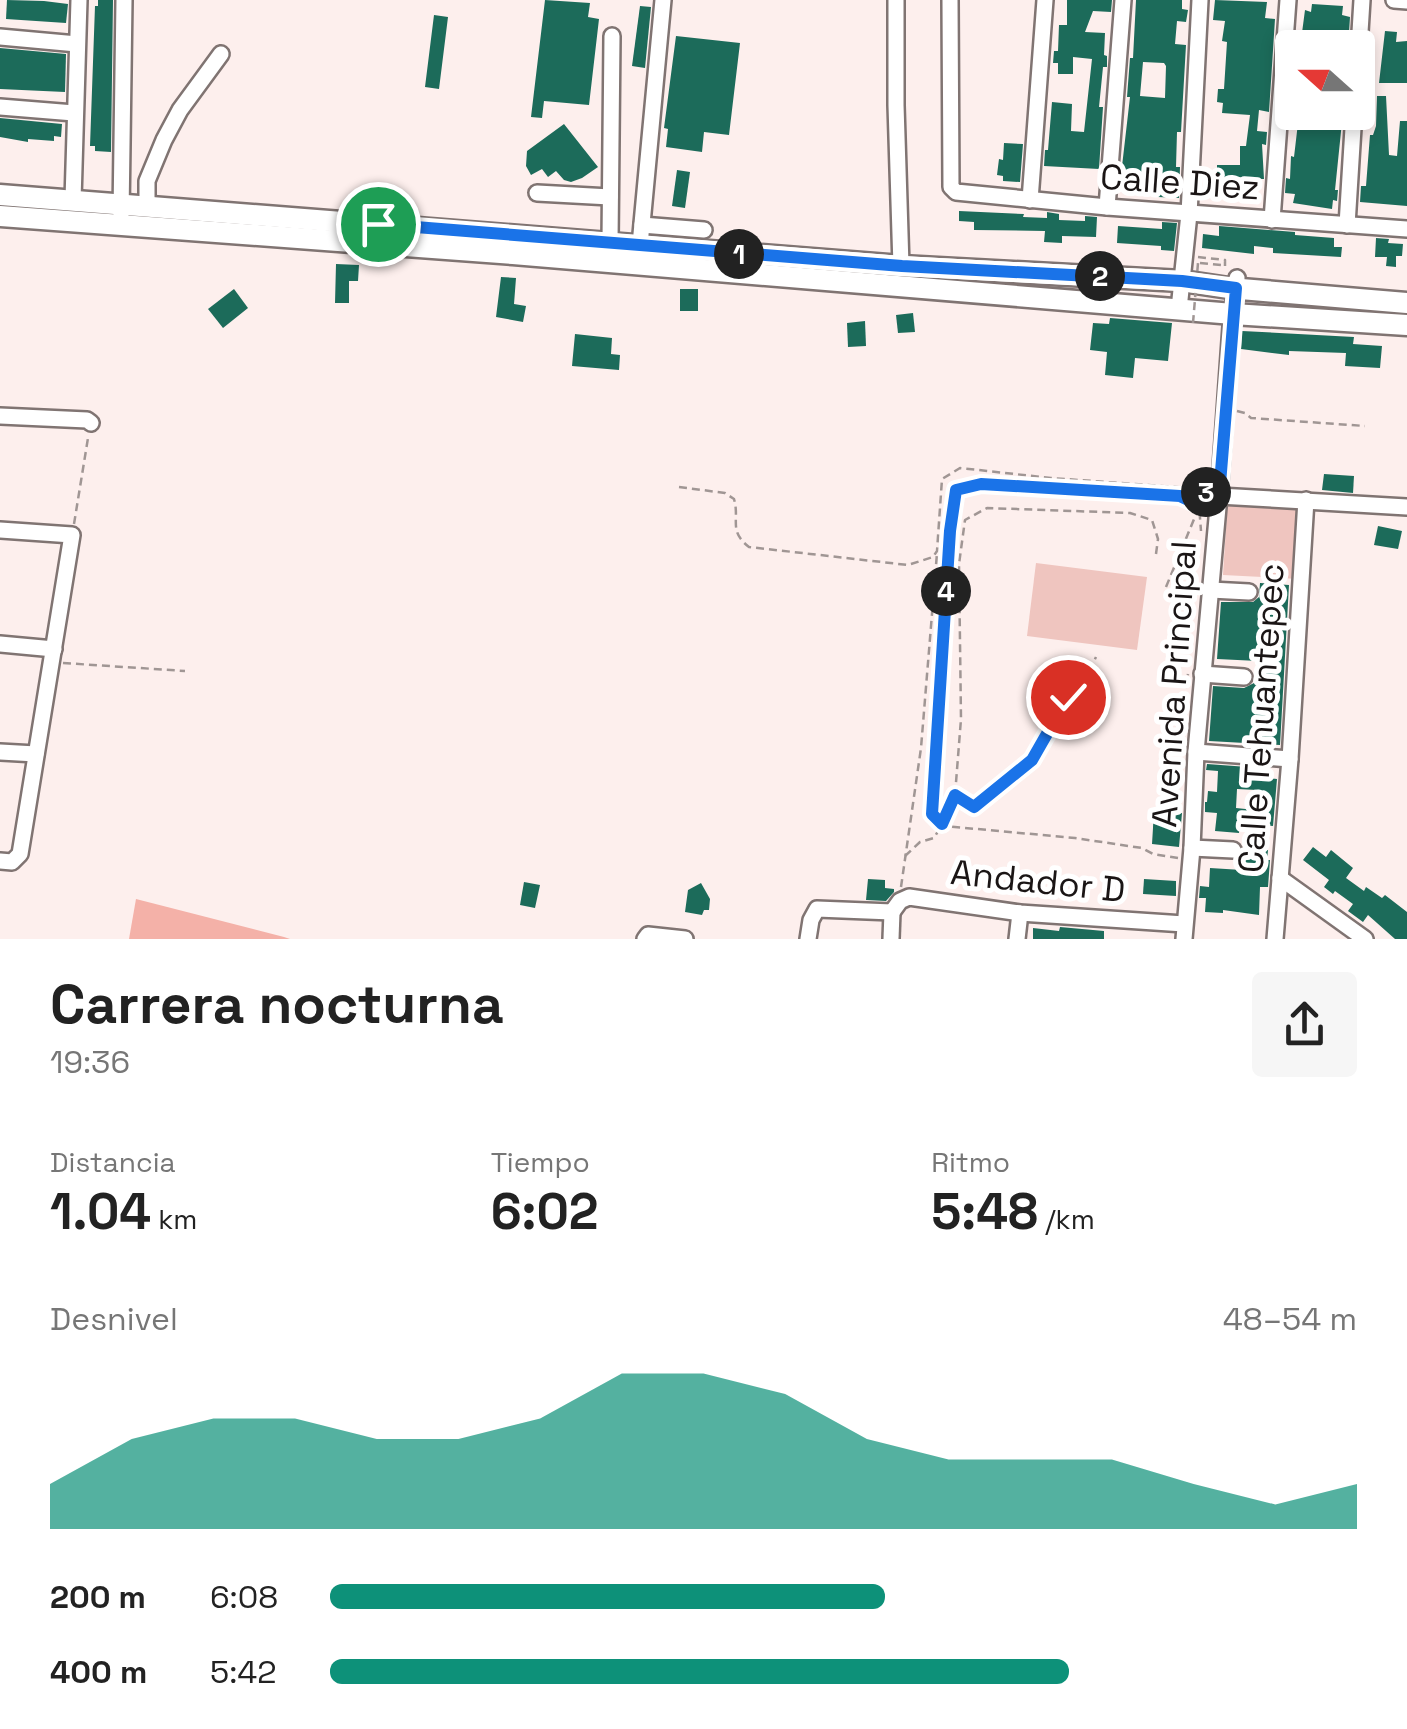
<!DOCTYPE html>
<html lang="es">
<meta charset="utf-8">
<style>
:root{--surface:#fff;--page:#f6f6f6;--text:#222;--muted:#767676;--accent:#0d9179}
body{margin:0;font-family:"Space Grotesk",sans-serif;background:var(--page);color:var(--text);height:100vh;display:flex;flex-direction:column;font-size:38px;white-space:nowrap}
*{box-sizing:border-box;margin:0}
p{font-size:32px;color:var(--muted)}
.icon{flex:none;width:55px;height:55px;fill:none;stroke:currentColor;stroke-width:2;stroke-linecap:round;stroke-linejoin:round}
.map{position:relative;height:939px;overflow:hidden}
.drawer{display:flex;flex-direction:column;background:var(--surface);flex:1}
.drawer>*{flex:none}
.needle{width:65px;rotate:291deg}
.buttons{position:absolute;left:1275px;top:30px;display:grid;gap:20px}
.buttons a{display:grid;place-items:center;width:100px;height:100px;border-radius:10px;background:var(--surface);box-shadow:0 5px 15px #0003;font-size:50px}
.pin{position:absolute;display:grid;place-items:center;width:85px;height:85px;color:#fff;margin:-42px;border:5px solid #fff;border-radius:50%;box-shadow:0 2px 10px #0007}
.km{position:absolute;width:50px;height:50px;margin:-25px;border-radius:50%;background:#222;color:#fff;font-size:28px;line-height:50px;text-align:center}
.round{display:grid;place-items:center;flex:none;width:105px;height:105px;border-radius:10px;background:var(--page)}
.headline{display:flex;align-items:center;justify-content:space-between;height:170px;padding:0 50px}
h1{font-size:55px;font-weight:600;line-height:75px}
.metrics{display:grid;grid-template-columns:repeat(3,1fr);gap:15px;height:170px;padding:10px 50px}
.metrics div{display:grid;align-content:center}
.metrics b{font-size:50px;font-weight:600}
.metrics small{font-size:28px;font-weight:400}
.metrics p{font-size:28px}
.chart{height:280px;padding:20px 50px}
.chart p{display:flex;justify-content:space-between}
.chart svg{width:100%;height:180px;margin-top:10px;fill:var(--accent);opacity:.7}
ul{padding:0 50px;list-style:none;font-size:32px}
li{display:grid;grid-template-columns:160px 120px 1fr;align-items:center;height:75px}
li i{height:25px;border-radius:12px;background:var(--accent)}
.map>svg:first-child{display:block}
.green{fill:#efc5bf}
.forest{fill:#f4b1a8}
.building{fill:#1c6b5a;fill-rule:evenodd}
.lines{fill:none;stroke-linecap:round;stroke-linejoin:round}
.minor-casing{stroke:#807472;stroke-width:20}
.major-casing{stroke:#807472;stroke-width:25}
.path{stroke:#a09694;stroke-width:2.5;stroke-dasharray:8 5;stroke-linecap:butt}
.minor{stroke:#fff;stroke-width:15}
.major{stroke:#fff;stroke-width:20}
.path-bridge{stroke:#a09694;stroke-width:2.5;stroke-dasharray:8 5;stroke-linecap:butt}
.route-casing{stroke:#fff;stroke-width:20}
.route{stroke:#1a73e8;stroke-width:12}
.labels{text-anchor:middle;dominant-baseline:central;stroke-width:10;stroke-linejoin:round;paint-order:stroke}
.street-label{font-size:35px;fill:#1a1515;stroke:#fff}
</style>
<div class="map">
<svg width="1407" height="939" viewBox="0 0 1407 939">
<rect width="100%" height="100%" fill="#fdefed"/>
<g class="green">
<polygon points="1228,497 1304,501 1299,579 1223,575"/>
<polygon points="1036,563 1147,577 1137,650 1027,636"/>
</g>
<polygon class="forest" points="136,899 284,937 290,939 129,939"/>
<g class="building">
<polygon points="7,0 44,1 68,4 66,23 6,19"/>
<polygon points="98,0 113,0 111,152 95,151 95,146 90,146 95,6 98,6"/>
<polygon points="545,0 590,3 588,17 599,19 589,105 544,101 542,118 531,117"/>
<polygon points="1067,0 1112,0 1111,12 1093,11 1085,32 1105,33 1104,55 1107,56 1107,67 1103,67 1099,107 1103,107 1099,169 1044,166 1045,150 1048,150 1052,102 1072,104 1071,131 1084,132 1092,59 1073,57 1073,74 1058,74 1058,63 1053,63 1054,51 1058,51 1059,25 1067,25"/>
<path d="M1136,0H1182V9L1188,10L1186,22L1177,21L1175,44L1186,45L1181,132H1177L1176,167H1180L1179,198L1158,197L1159,176L1121,175L1130,97H1127L1130,58H1133ZM1143,62L1164,63L1166,66L1165,98L1140,96Z"/>
<polygon points="1215,0 1267,2 1265,18 1275,19 1269,112 1259,110 1257,131 1267,132 1266,145 1262,144 1264,179 1259,179 1259,188 1248,187 1249,178 1227,176 1227,182 1217,182 1217,165 1240,165 1240,146 1246,146 1250,115 1222,113 1223,103 1217,102 1218,89 1224,89 1227,42 1222,41 1225,21 1213,20"/>
<polygon points="1312,4 1343,6 1342,15 1350,17 1348,48 1300,48 1305,10 1311,12"/>
<polygon points="640,6 651,7 645,68 632,66"/>
<polygon points="434,15 448,17 439,89 425,87"/>
<polygon points="1385,31 1397,32 1396,42 1407,41 1407,83 1379,83"/>
<polygon points="676,36 740,43 729,135 704,132 702,152 666,147 668,129 664,128"/>
<polygon points="0,48 66,54 65,92 0,89"/>
<polygon points="1292,93 1292,112 1343,112 1335,190 1338,190 1337,201 1333,200 1332,209 1293,203 1295,194 1285,193 1286,178 1290,179 1291,156 1294,157 1298,123 1290,122"/>
<polygon points="1377,96 1386,96 1389,155 1397,156 1400,121 1407,121 1407,206 1360,202 1361,186 1366,186 1370,135 1373,135 1376,126"/>
<polygon points="0,118 62,124 61,137 54,136 54,141 28,139 28,142 0,137"/>
<polygon points="564,124 598,167 582,178 571,182 564,180 556,171 548,177 542,169 531,175 526,166 527,151"/>
<polygon points="1004,143 1023,144 1020,182 1003,181 1003,176 997,175 999,159 1003,160"/>
<polygon points="677,170 690,172 685,208 672,206"/>
<polygon points="959,211 1024,214 1023,217 1047,218 1047,212 1059,214 1059,220 1085,221 1085,216 1097,217 1096,237 1062,236 1062,243 1044,242 1045,231 974,230 974,222 959,221"/>
<polygon points="1162,222 1177,223 1174,251 1161,250 1161,246 1117,243 1118,226 1162,229"/>
<polygon points="1219,226 1295,232 1295,235 1334,238 1334,247 1342,247 1341,257 1273,253 1273,248 1254,246 1254,254 1202,248 1203,234 1219,236"/>
<polygon points="1376,238 1389,239 1388,243 1403,244 1402,256 1396,256 1396,267 1386,266 1387,257 1375,257"/>
<polygon points="336,264 359,265 358,281 349,281 349,303 335,303"/>
<polygon points="501,277 516,278 514,304 526,306 523,322 496,317"/>
<polygon points="234,289 248,308 223,328 208,309"/>
<rect x="680" y="289" width="18" height="22"/>
<polygon points="913,313 915,332 898,333 896,315"/>
<polygon points="1110,318 1172,323 1168,361 1135,358 1133,378 1105,375 1107,352 1090,350 1093,323 1109,324"/>
<polygon points="865,321 866,346 848,347 847,323"/>
<polygon points="1242,331 1354,337 1353,344 1382,346 1380,368 1345,366 1346,353 1289,351 1289,355 1241,349"/>
<polygon points="575,334 612,338 611,354 620,355 619,370 572,366"/>
<polygon points="1324,474 1354,476 1353,493 1322,490"/>
<polygon points="1378,526 1402,531 1398,549 1374,545"/>
<polygon points="1260,583 1289,585 1280,745 1209,741 1213,686 1244,688 1256,682 1258,661 1217,659 1221,602 1253,602 1259,597"/>
<path d="M1207,764L1248,767V773L1266,775V778L1277,779L1273,826L1240,823L1239,833L1215,831L1217,813L1205,812V802H1207L1208,791L1217,792L1218,771L1206,770ZM1237,789L1257,790L1255,810L1236,808Z"/>
<polygon points="1154,811 1182,813 1179,847 1152,844"/>
<polygon points="1313,847 1326,857 1331,850 1353,868 1346,878 1364,891 1366,887 1382,898 1385,895 1407,912 1407,939 1395,939 1368,915 1363,922 1348,911 1353,904 1335,891 1333,894 1324,887 1329,880 1303,860"/>
<polygon points="1254,849 1268,850 1267,860 1270,860 1268,887 1260,887 1259,915 1223,910 1223,913 1205,912 1206,898 1199,898 1200,886 1209,887 1210,868 1242,870 1243,859 1254,859"/>
<polygon points="868,879 885,880 885,888 894,889 894,892 886,901 866,900"/>
<polygon points="1144,879 1176,881 1176,896 1143,894"/>
<polygon points="524,882 540,885 535,908 520,905"/>
<polygon points="701,883 710,899 709,910 704,910 702,915 685,912 688,890"/>
<polygon points="1060,927 1104,931 1104,939 1033,939 1033,928 1059,931"/>
</g>
<g class="lines">
<g class="minor-casing">
<g id="minor">
<polyline points="896,0 896,105 901,266"/>
<polyline points="950,0 951,187 956,192 1107,207 1407,229"/>
<polyline points="1394,0 1407,1"/>
<polyline points="0,37 77,44"/>
<polyline points="1358,64 1362,0"/>
<polyline points="0,107 74,113"/>
<polyline points="537,193 610,197"/>
<polyline points="73,200 79,0"/>
<polyline points="1030,200 1045,0"/>
<polyline points="147,206 147,181 164,140 180,110 221,54"/>
<polyline points="1107,207 1123,0"/>
<polyline points="121,215 124,0"/>
<polyline points="1272,220 1288,0"/>
<polyline points="642,225 704,230"/>
<polyline points="1347,225 1354,112"/>
<polyline points="610,242 612,36"/>
<polyline points="640,245 663,0"/>
<polyline points="1179,309 1189,214 1200,0"/>
<polyline points="0,416 87,420 91,423"/>
<polyline points="1219,496 1407,507"/>
<polyline points="0,530 72,535 20,854 12,862 0,861"/>
<polyline points="1211,590 1249,592"/>
<polyline points="0,644 54,649"/>
<polyline points="1202,674 1244,677"/>
<polyline points="0,752 36,754"/>
<polyline points="1196,752 1290,759"/>
<polyline points="1192,848 1233,850"/>
<polyline points="1280,878 1365,939"/>
<polyline points="892,912 900,901 909,897 1020,913 1184,924"/>
<polyline points="645,939 648,935 685,939"/>
<polyline points="808,939 811,920 817,909 892,912"/>
<polyline points="891,939 892,912"/>
<polyline points="1017,939 1020,913"/>
<polyline points="1184,939 1192,848 1196,752 1219,496 1231,326 1237,278"/>
<polyline points="1275,939 1290,759 1306,500"/>
</g>
</g>
<g class="major-casing">
<g id="major">
<polyline points="0,195 901,266 1182,281 1229,288 1407,303"/>
<polyline points="0,216 513,254 1233,314 1407,325"/>
</g>
</g>
<g class="path">
<polyline points="1198,257 1225,260 1225,266"/>
<polyline points="1200,263 1222,265"/>
<polyline points="1237,411 1245,413 1251,418 1365,426"/>
<path d="M679,487L725,493L734,499C740,520 728,531 749,547L908,565L933,557L937,551L942,479L960,468L1051,478L1204,489"/>
<polyline points="74,524 88,438"/>
<polyline points="1166,587 1204,495"/>
<polyline points="63,663 185,671"/>
<polyline points="1171,791 1188,674"/>
<polyline points="955,795 961,719 959,564 965,520 987,508 1130,513 1152,520 1158,539 1156,554"/>
<polyline points="905,856 920,842 934,838 947,816 955,795 973,807 1032,759 1068,697 1090,669 1096,657"/>
<polyline points="1178,858 1153,854 1142,848 1075,838 944,826 932,814 943,656 946,584 954,497 956,490 981,484 1180,496 1199,505 1201,531"/>
<polyline points="901,887 921,748 937,553"/>
</g>
<use href="#minor" class="minor"/>
<use href="#major" class="major"/>
<polyline class="path-bridge" points="1193,323 1198,263"/>
</g>
<g class="lines">
<g class="route-casing">
<polyline id="route" points="378,224 902,266 1182,281 1236,288 1219,496 1207,490 1199,505 1180,496 981,484 956,490 950,531 932,814 942,824 955,795 974,807 1032,760 1068,697"/>
</g>
<use href="#route" class="route"/>
</g>
<g class="labels">
<g class="street-label">
<text transform="translate(1180 182) rotate(4)">Calle Diez</text>
<text transform="translate(1174 684) rotate(-86)">Avenida Principal</text>
<text transform="translate(1261 718) rotate(-86)">Calle Tehuantepec</text>
<text transform="translate(1038 881) rotate(6)">Andador D</text>
</g>
</g>
</svg>
<div class="buttons">
<a><svg class="needle" viewBox="-14 -14 28 28"><path d="M0-13l5 13h-10z" fill="#e53935"/><path d="M0 13l5-13h-10z" fill="#767676"/></svg></a>
</div>
<div class="pin" style="left:378px;top:224px;background:#1e9e55"><svg class="icon" aria-label="arrive" viewBox="0 0 24 24"><path d="M6 21V4h12l-3 4 3 4H6"/></svg></div>
<div class="pin" style="left:1068px;top:697px;background:#d93025"><svg class="icon" aria-label="check" viewBox="0 0 24 24"><path d="M5 12l5 5 9-10"/></svg></div>
<b class="km" style="left:739px;top:254px">1</b>
<b class="km" style="left:1100px;top:276px">2</b>
<b class="km" style="left:1206px;top:492px">3</b>
<b class="km" style="left:946px;top:591px">4</b>
</div>
<section class="drawer">
<div class="headline"><div><h1>Carrera nocturna</h1><p>19:36</p></div><a class="round"><svg class="icon" aria-label="share" viewBox="0 0 24 24"><path d="M12 15V3M7 8l5-5 5 5M5 13v7h14v-7"/></svg></a></div>
<div class="metrics">
<div><p>Distancia</p><b>1.04<small> km</small></b></div>
<div><p>Tiempo</p><b>6:02</b></div>
<div><p>Ritmo</p><b>5:48<small> /km</small></b></div>
</div>
<div class="chart"><p><span>Desnivel</span>48–54 m</p>
<svg viewBox="0 0 160 44" preserveAspectRatio="none"><path d="M0 44V33L10 22L20 17L30 17L40 22L50 22L60 17L70 6L80 6L90 11L100 22L110 27L120 27L130 27L140 33L150 38L160 33V44z"/></svg>
</div>
<ul>
<li><b>200 m</b>6:08<i style="width:54%"></i></li>
<li><b>400 m</b>5:42<i style="width:72%"></i></li>
</ul>
</section>
